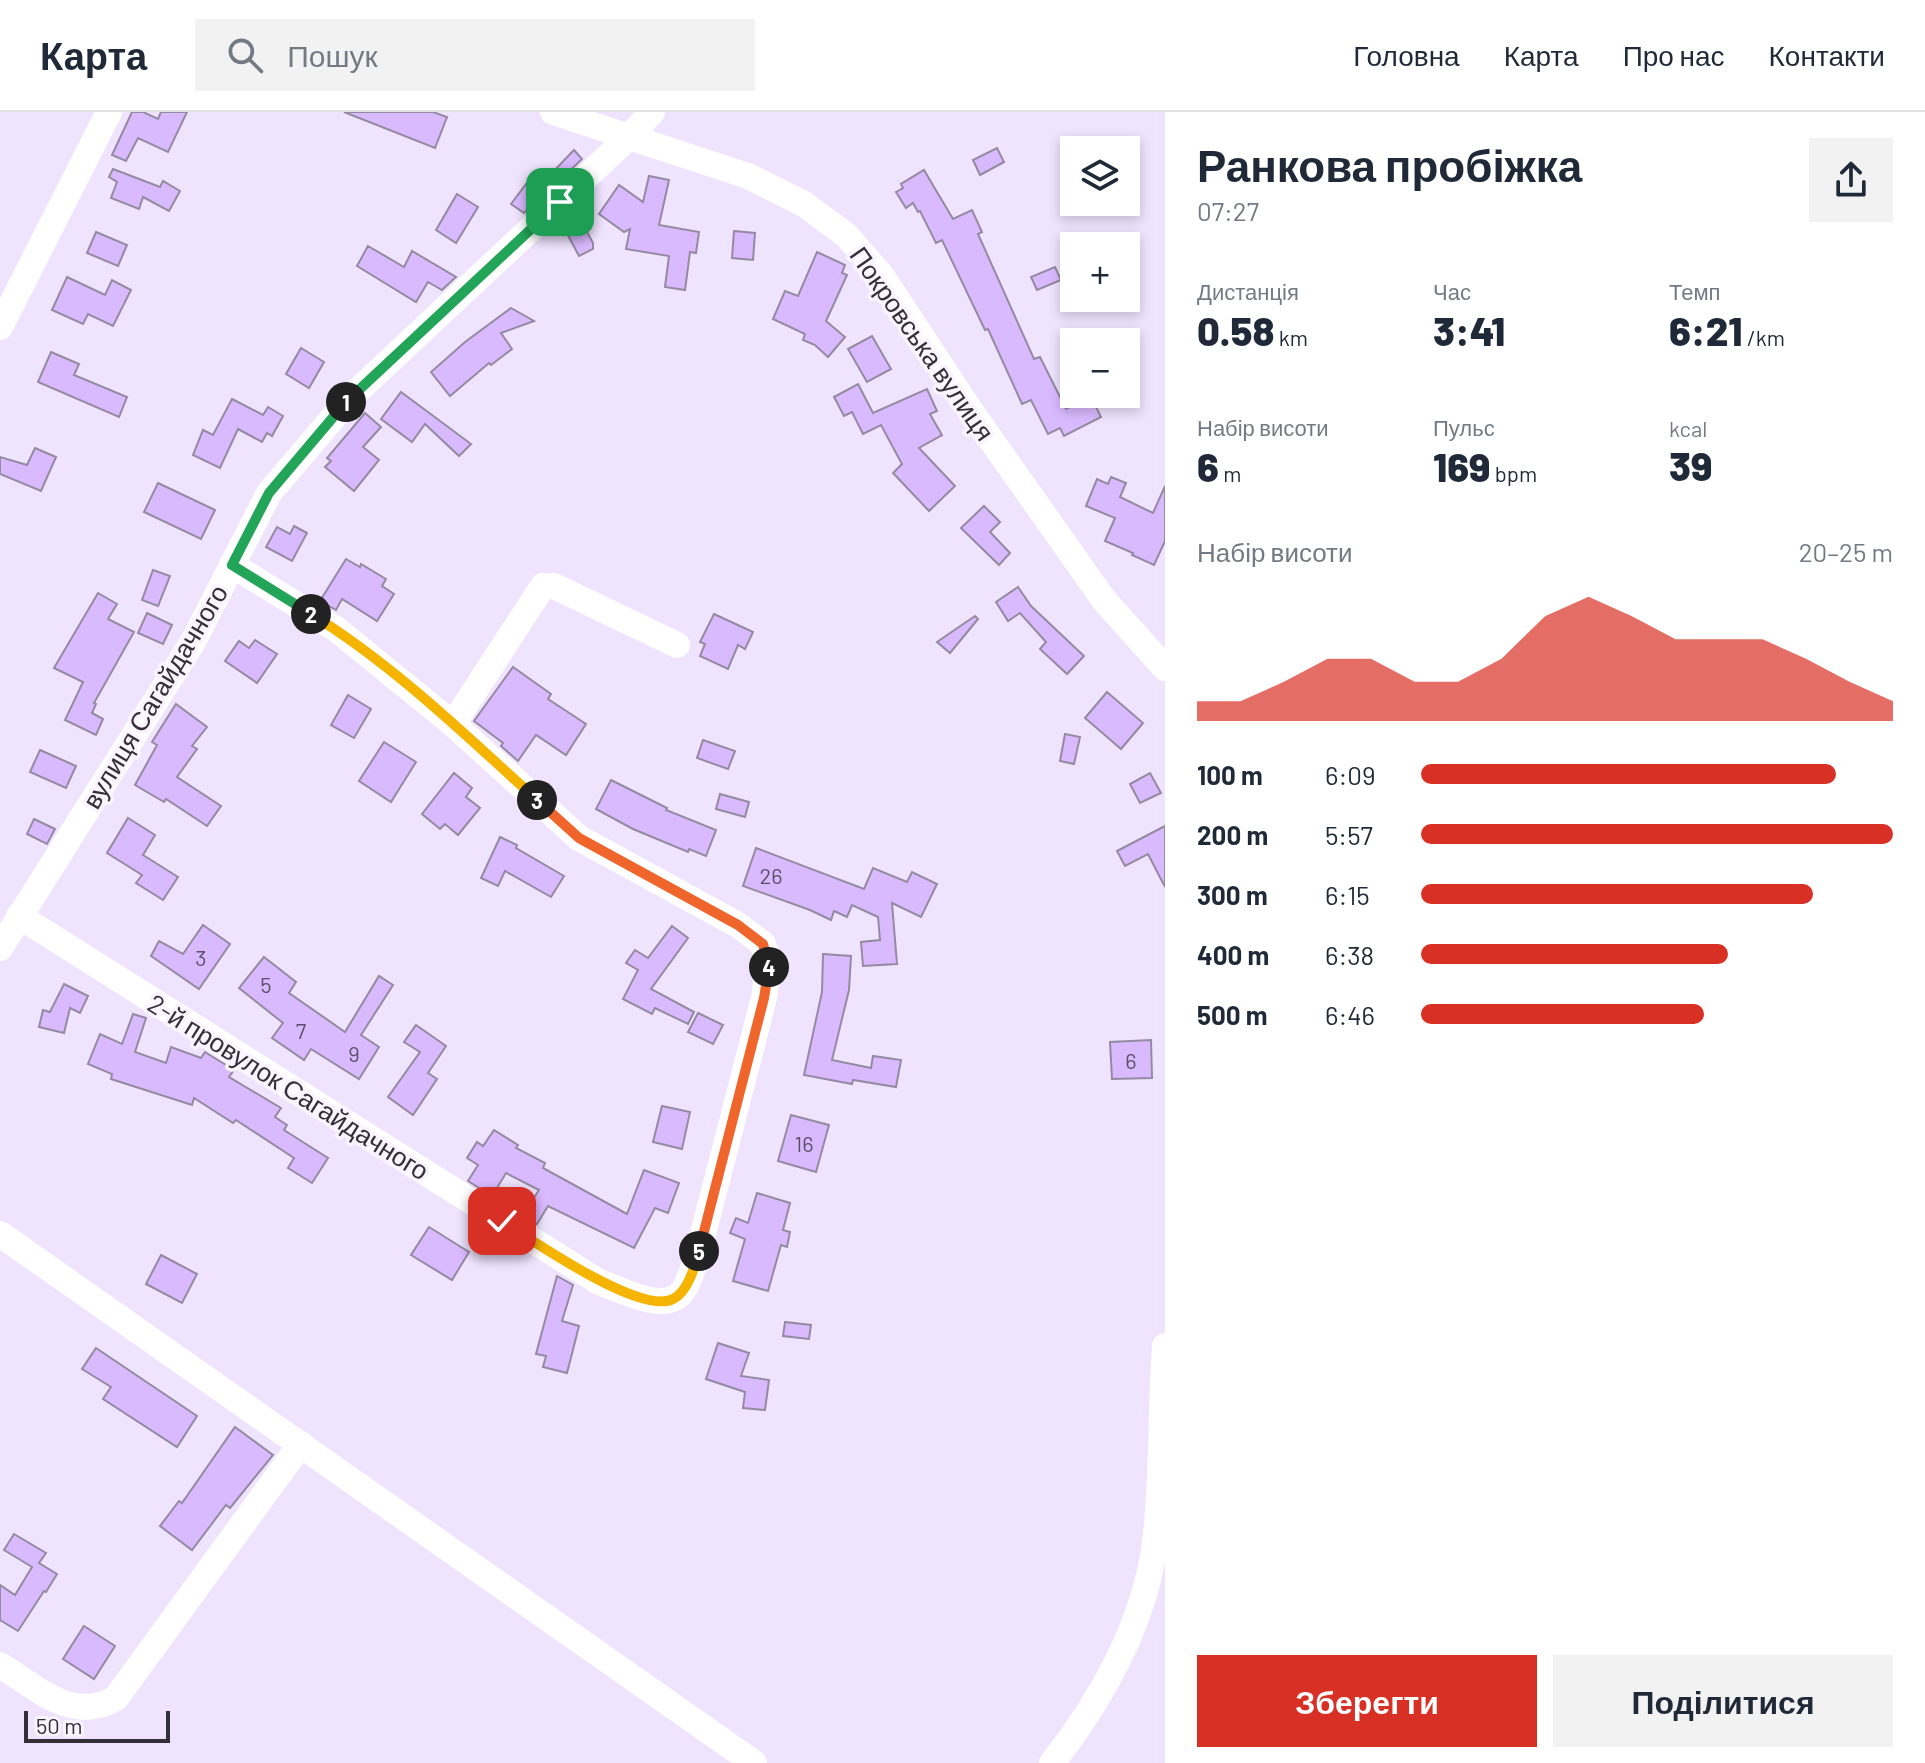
<!DOCTYPE html>
<html lang="uk">
<meta charset="utf-8">
<style>
:root{--surface:#fff;--page:#f2f2f3;--text:#1f2937;--muted:#747a83;--line:#e0e1e3;--accent:#d93025}
body{margin:0;font-family:Barlow,sans-serif;background:var(--page);color:var(--text);height:100vh;display:flex;flex-direction:column;font-size:30px;white-space:nowrap}
*{box-sizing:border-box;margin:0}
p{font-size:26px;color:var(--muted)}
.icon{flex:none;width:44px;height:44px;fill:none;stroke:currentColor;stroke-width:2;stroke-linecap:round;stroke-linejoin:round}
.map{position:relative;flex:1;overflow:hidden}
.drawer{display:flex;flex-direction:column;background:var(--surface);width:760px}
.drawer>*{flex:none}
.buttons{position:absolute;left:1060px;top:24px;display:grid;gap:16px}
.buttons a{display:grid;place-items:center;width:80px;height:80px;border-radius:0px;background:var(--surface);box-shadow:0 4px 12px #0003;font-size:40px}
.scale{position:absolute;left:24px;bottom:20px;width:146px;box-sizing:border-box;padding-left:8px;border:4px solid #332e38;border-top:0;font-size:22px;line-height:28px;white-space:nowrap;color:#332e38;-webkit-text-stroke:6px #f9f4fe;paint-order:stroke}
.pin{position:absolute;display:grid;place-items:center;width:68px;height:68px;color:#fff;margin:-34px;border-radius:16px;box-shadow:0 4px 12px #0006}
.km{position:absolute;width:40px;height:40px;margin:-20px;border-radius:50%;background:#222;color:#fff;font-size:22px;line-height:40px;text-align:center}
.round{display:grid;place-items:center;flex:none;width:84px;height:84px;border-radius:0px;background:var(--page)}
.summary{display:flex;align-items:center;justify-content:space-between;height:136px;padding:0 32px}
h1{font-size:44px;font-weight:800;line-height:60px}
.stats{display:grid;grid-template-columns:repeat(3,1fr);gap:12px;height:136px;padding:8px 32px}
.stats div{display:grid;align-content:center}
.stats b{font-size:40px;font-weight:800}
.stats small{font-size:22px;font-weight:400}
.stats p{font-size:22px}
.chart{height:224px;padding:16px 32px}
.chart p{display:flex;justify-content:space-between}
.chart svg{width:100%;height:144px;margin-top:8px;fill:var(--accent);opacity:.7}
.cta{display:flex;gap:16px;margin-top:auto;padding:16px 32px}
.cta a{flex:1;height:92px;border-radius:0px;background:var(--accent);color:#fff;font-size:32px;font-weight:800;line-height:92px;text-align:center}
.cta a+a{background:var(--page);color:var(--text)}
ul{padding:0 32px;list-style:none;font-size:26px}
li{display:grid;grid-template-columns:128px 96px 1fr;align-items:center;height:60px}
li i{height:20px;border-radius:10px;background:var(--accent)}
header{display:flex;align-items:center;gap:48px;box-sizing:border-box;height:112px;padding:0 40px;background:var(--surface);border-bottom:2px solid var(--line)}
header strong{font-size:38px}
nav{display:flex;gap:44px;margin-inline-start:auto;font-size:28px}
.search{width:560px;height:72px;background:var(--page);display:flex;align-items:center;gap:20px;box-sizing:border-box;padding:0 28px;border-radius:0px;color:var(--muted);font-size:30px}
main{display:flex;flex:1;min-height:0}
.map>svg:first-child{display:block}
.building{fill:#dabaff;stroke:#948aa1;stroke-width:2}
.lines{fill:none;stroke-linecap:round;stroke-linejoin:round}
.minor{stroke:#fff;stroke-width:26}
.split-1-casing{stroke:#fff;stroke-width:16}
.split-2-casing{stroke:#fff;stroke-width:16}
.split-3-casing{stroke:#fff;stroke-width:16}
.split-4-casing{stroke:#fff;stroke-width:16}
.split-5-casing{stroke:#fff;stroke-width:16}
.split-6-casing{stroke:#fff;stroke-width:16}
.split-1{stroke:#22a559;stroke-width:10}
.split-2{stroke:#22a559;stroke-width:10}
.split-3{stroke:#f5b400;stroke-width:10}
.split-4{stroke:#f0652b;stroke-width:10}
.split-5{stroke:#f0652b;stroke-width:10}
.split-6{stroke:#f5b400;stroke-width:10}
.labels{text-anchor:middle;dominant-baseline:central;stroke-width:7;stroke-linejoin:round;paint-order:stroke}
.number-label{font-size:22px;fill:#5d516a}
.street-label{font-size:26px;fill:#332e38;stroke:#f9f4fe}
</style>
<header>
<strong>Карта</strong>
<div class="search"><svg class="icon" aria-label="search" viewBox="0 0 24 24"><circle cx="10" cy="10" r="6"/><path d="M15 15l6 6"/></svg>Пошук</div>
<nav><a>Головна</a><a>Карта</a><a>Про нас</a><a>Контакти</a></nav>
</header>
<main>
<div class="map">
<svg width="1165" height="1651" viewBox="0 0 1165 1651">
<rect width="100%" height="100%" fill="#efe3fd"/>
<g class="building">
<polygon points="132,0 143,0 158,7 161,0 187,0 168,40 138,26 126,49 112,43"/>
<polygon points="344,0 433,0 447,5 435,36"/>
<polygon points="997,36 1004,50 980,63 973,48"/>
<polygon points="574,38 582,47 556,72 547,66"/>
<polygon points="113,57 160,75 163,69 180,79 169,99 143,85 139,97 111,86 117,70 109,65"/>
<polygon points="924,58 953,107 972,98 982,120 978,122 1034,247 1040,245 1066,297 1091,285 1101,305 1064,324 1060,316 1048,322 1031,288 1022,292 988,217 985,218 942,128 936,131 920,99 918,100 913,91 906,96 896,80 903,76 901,72"/>
<polygon points="533,63 548,74 524,101 511,92"/>
<polygon points="649,64 669,68 659,113 699,120 696,141 690,140 685,178 665,175 669,144 626,137 630,117 624,120 599,102 619,73 643,90"/>
<polygon points="457,82 478,95 456,131 436,118"/>
<polygon points="579,105 593,131 593,137 579,144 563,114"/>
<polygon points="734,119 755,121 753,148 732,146"/>
<polygon points="96,120 127,133 118,154 87,141"/>
<polygon points="368,134 404,155 412,139 456,165 442,178 428,170 416,190 357,154"/>
<polygon points="817,140 845,153 842,161 847,163 826,209 845,225 828,245 815,233 803,228 805,222 773,207 785,179 798,184"/>
<polygon points="1055,155 1061,168 1037,178 1031,165"/>
<polygon points="67,165 105,183 112,168 131,178 113,214 88,202 83,212 52,198"/>
<polygon points="511,196 534,209 501,221 512,237 491,253 489,251 450,284 431,260 465,230"/>
<polygon points="872,224 891,257 867,270 848,237"/>
<polygon points="301,236 324,250 309,276 286,262"/>
<polygon points="51,240 79,252 74,263 127,285 119,305 38,270"/>
<polygon points="858,272 873,301 927,277 937,299 930,302 942,323 919,336 955,374 929,399 893,361 902,352 881,313 863,322 852,300 844,304 834,285"/>
<polygon points="401,280 432,303 471,332 459,344 425,312 412,330 381,307"/>
<polygon points="232,287 263,303 268,295 283,304 272,324 267,321 262,330 238,317 220,356 193,343 203,318 213,323"/>
<polygon points="365,301 381,315 363,335 379,348 354,379 325,355 331,349 327,346"/>
<polygon points="35,336 56,345 41,379 0,362 0,345 27,353"/>
<polygon points="1111,365 1126,371 1120,385 1153,401 1165,374 1165,429 1154,453 1132,443 1133,441 1105,429 1115,406 1086,394 1097,367 1108,372"/>
<polygon points="158,371 215,398 201,427 144,400"/>
<polygon points="984,394 1000,410 990,420 1010,441 999,453 961,416"/>
<polygon points="294,414 307,421 292,449 266,435 277,415 290,422"/>
<polygon points="346,447 360,455 361,452 386,467 382,474 394,482 377,509 342,487 336,498 320,489"/>
<polygon points="153,458 170,464 158,494 142,488"/>
<polygon points="1018,475 1031,494 1084,544 1067,562 1040,537 1046,530 1020,501 1008,509 996,490"/>
<polygon points="98,481 117,492 108,507 134,520 94,591 96,592 92,601 103,607 96,623 65,608 83,570 54,556"/>
<polygon points="147,501 172,513 163,532 138,521"/>
<polygon points="714,502 753,520 745,537 738,533 728,557 700,544 705,532 700,530"/>
<polygon points="975,504 978,507 950,541 937,530"/>
<polygon points="255,528 277,542 257,571 225,549 239,529 249,536"/>
<polygon points="513,555 551,582 548,587 586,612 566,643 536,623 518,649 501,634 503,631 474,609"/>
<polygon points="1107,580 1143,611 1121,637 1085,606"/>
<polygon points="348,583 371,597 354,626 331,613"/>
<polygon points="176,592 207,615 192,634 197,637 177,665 221,694 207,714 166,687 164,690 135,673 157,633 152,630"/>
<polygon points="1065,622 1080,625 1074,652 1060,649"/>
<polygon points="703,628 735,639 728,657 697,646"/>
<polygon points="384,630 416,650 391,690 359,669"/>
<polygon points="40,638 76,654 66,676 30,660"/>
<polygon points="454,661 472,676 466,685 480,696 458,723 445,712 440,717 422,702"/>
<polygon points="1150,661 1161,681 1140,691 1130,672"/>
<polygon points="611,668 667,696 666,698 716,718 706,744 689,737 688,740 633,717 596,697"/>
<polygon points="720,682 749,690 745,705 716,697"/>
<polygon points="128,706 155,723 143,743 178,765 163,788 136,771 142,763 107,741"/>
<polygon points="34,707 55,717 47,732 27,722"/>
<polygon points="1165,714 1165,775 1148,742 1125,754 1117,739"/>
<polygon points="500,725 517,733 516,736 564,764 551,785 505,759 498,774 481,766"/>
<polygon points="756,736 864,777 873,756 907,770 912,760 937,772 921,805 892,791 897,852 863,854 861,830 880,828 878,805 852,793 847,805 834,799 831,808 810,798 743,774"/>
<polygon points="203,813 230,832 199,877 151,844 159,829 183,842"/>
<polygon points="672,814 688,826 651,877 694,900 688,912 655,896 652,902 623,887 638,858 626,851 635,838 648,846"/>
<polygon points="823,842 851,844 849,878 832,948 871,956 873,944 901,948 896,975 853,968 852,972 804,963 822,880"/>
<polygon points="264,845 296,870 289,881 345,920 379,864 393,873 361,923 379,935 359,967 311,937 304,948 272,926 283,911 239,876"/>
<polygon points="64,872 88,884 80,901 70,896 64,921 39,915 43,898 50,900"/>
<polygon points="698,901 723,913 713,932 688,920"/>
<polygon points="133,902 146,906 135,940 166,951 171,935 201,946 205,940 234,958 229,965 281,996 275,1005 287,1013 284,1018 328,1046 312,1071 288,1056 294,1046 236,1008 233,1011 194,986 192,993 111,967 112,962 88,952 100,922 122,932"/>
<polygon points="416,913 446,934 428,961 437,967 413,1003 388,985 420,940 404,930"/>
<polygon points="1151,928 1152,966 1112,967 1110,930"/>
<polygon points="662,994 690,1000 682,1037 653,1030"/>
<polygon points="791,1003 829,1013 816,1060 778,1049"/>
<polygon points="494,1018 518,1033 516,1036 545,1051 543,1056 627,1102 644,1058 679,1071 668,1101 655,1096 634,1136 548,1094 537,1112 523,1103 539,1078 506,1061 492,1084 468,1069 478,1053 467,1046 477,1030 483,1034"/>
<polygon points="757,1081 790,1091 783,1118 790,1120 787,1135 781,1133 768,1179 733,1169 745,1127 730,1121 736,1106 748,1111"/>
<polygon points="429,1115 469,1140 452,1168 411,1143"/>
<polygon points="161,1143 197,1162 182,1191 146,1172"/>
<polygon points="557,1164 573,1173 562,1209 579,1214 567,1261 543,1255 546,1244 536,1242"/>
<polygon points="785,1210 811,1213 809,1227 783,1224"/>
<polygon points="718,1231 749,1241 741,1264 769,1268 765,1298 743,1296 745,1280 706,1267"/>
<polygon points="96,1236 197,1304 177,1335 103,1287 111,1275 82,1257"/>
<polygon points="235,1315 273,1343 230,1396 226,1393 192,1438 160,1414 179,1389 182,1391"/>
<polygon points="14,1422 46,1441 39,1451 57,1462 46,1480 44,1479 18,1519 0,1508 0,1473 15,1483 32,1455 4,1438"/>
<polygon points="84,1514 115,1534 94,1567 63,1547"/>
</g>
<g class="lines">
<g class="minor">
<polyline points="553,0 748,64 804,92 846,123 881,163 970,298 1104,488 1165,556"/>
<polyline points="0,215 109,0"/>
<polyline points="453,612 543,474 554,474 677,533"/>
<path d="M19,804L599,1170C621,1177 665,1203 683,1179C689,1170 692,1158 696,1149L764,886L769,852L763,832L738,813L579,726L453,612L336,517L232,453"/>
<polyline points="0,836 194,528 269,381 350,286 630,24 652,0"/>
<polyline points="0,1122 754,1651"/>
<path d="M0,1553C36,1575 73,1612 116,1586L301,1332"/>
<path d="M1052,1651C1101,1589 1145,1511 1155,1430C1163,1366 1160,1299 1165,1234"/>
</g>
</g>
<g class="lines">
<g class="split-1-casing">
<polyline id="split-1" points="346,290 560,90"/>
</g>
<g class="split-2-casing">
<polyline id="split-2" points="311,502 232,453 269,381 346,290"/>
</g>
<g class="split-3-casing">
<path id="split-3" d="M311,502C391,551 467,624 537,688"/>
</g>
<g class="split-4-casing">
<polyline id="split-4" points="537,688 579,726 738,813 763,832 769,855"/>
</g>
<g class="split-5-casing">
<polyline id="split-5" points="699,1139 764,886 769,855"/>
</g>
<g class="split-6-casing">
<path id="split-6" d="M502,1109C532,1128 641,1204 673,1187C688,1180 695,1154 699,1139"/>
</g>
<use href="#split-1" class="split-1"/>
<use href="#split-2" class="split-2"/>
<use href="#split-3" class="split-3"/>
<use href="#split-4" class="split-4"/>
<use href="#split-5" class="split-5"/>
<use href="#split-6" class="split-6"/>
</g>
<g class="labels">
<g class="number-label">
<text x="771" y="763">26</text>
<text x="201" y="845">3</text>
<text x="266" y="872">5</text>
<text x="301" y="918">7</text>
<text x="354" y="941">9</text>
<text x="1131" y="948">6</text>
<text x="804" y="1031">16</text>
</g>
<g class="street-label">
<text transform="translate(923 231) rotate(55)">Покровська вулиця</text>
<text transform="translate(154 584) rotate(-59)">вулиця Сагайдачного</text>
<text transform="translate(289 974) rotate(32)">2-й провулок Сагайдачного</text>
</g>
</g>
</svg>
<div class="buttons">
<a><svg class="icon" aria-label="layers" viewBox="0 0 24 24"><path d="M12 4l9 5-9 5-9-5zM3 14l9 5 9-5"/></svg></a>
<a>+</a>
<a>−</a>
</div>
<div class="scale">50 m</div>
<div class="pin" style="left:560px;top:90px;background:#1e9e55"><svg class="icon" aria-label="arrive" viewBox="0 0 24 24"><path d="M6 21V4h12l-3 4 3 4H6"/></svg></div>
<div class="pin" style="left:502px;top:1109px;background:#d93025"><svg class="icon" aria-label="check" viewBox="0 0 24 24"><path d="M5 12l5 5 9-10"/></svg></div>
<b class="km" style="left:346px;top:290px">1</b>
<b class="km" style="left:311px;top:502px">2</b>
<b class="km" style="left:537px;top:688px">3</b>
<b class="km" style="left:769px;top:855px">4</b>
<b class="km" style="left:699px;top:1139px">5</b>
</div>
<section class="drawer">
<div class="summary"><div><h1>Ранкова пробіжка</h1><p>07:27</p></div><a class="round"><svg class="icon" aria-label="share" viewBox="0 0 24 24"><path d="M12 15V3M7 8l5-5 5 5M5 13v7h14v-7"/></svg></a></div>
<div class="stats">
<div><p>Дистанція</p><b>0.58<small> km</small></b></div>
<div><p>Час</p><b>3:41</b></div>
<div><p>Темп</p><b>6:21<small> /km</small></b></div>
</div>
<div class="stats">
<div><p>Набір висоти</p><b>6<small> m</small></b></div>
<div><p>Пульс</p><b>169<small> bpm</small></b></div>
<div><p>kcal</p><b>39</b></div>
</div>
<div class="chart"><p><span>Набір висоти</span>20–25 m</p>
<svg viewBox="0 0 160 44" preserveAspectRatio="none"><path d="M0 44V38L10 38L20 32L30 25L40 25L50 32L60 32L70 25L80 12L90 6L100 12L110 19L120 19L130 19L140 25L150 32L160 38V44z"/></svg>
</div>
<ul>
<li><b>100 m</b>6:09<i style="width:88%"></i></li>
<li><b>200 m</b>5:57<i style="width:100%"></i></li>
<li><b>300 m</b>6:15<i style="width:83%"></i></li>
<li><b>400 m</b>6:38<i style="width:65%"></i></li>
<li><b>500 m</b>6:46<i style="width:60%"></i></li>
</ul>
<div class="cta"><a>Зберегти</a><a>Поділитися</a></div>
</section>
</main>
